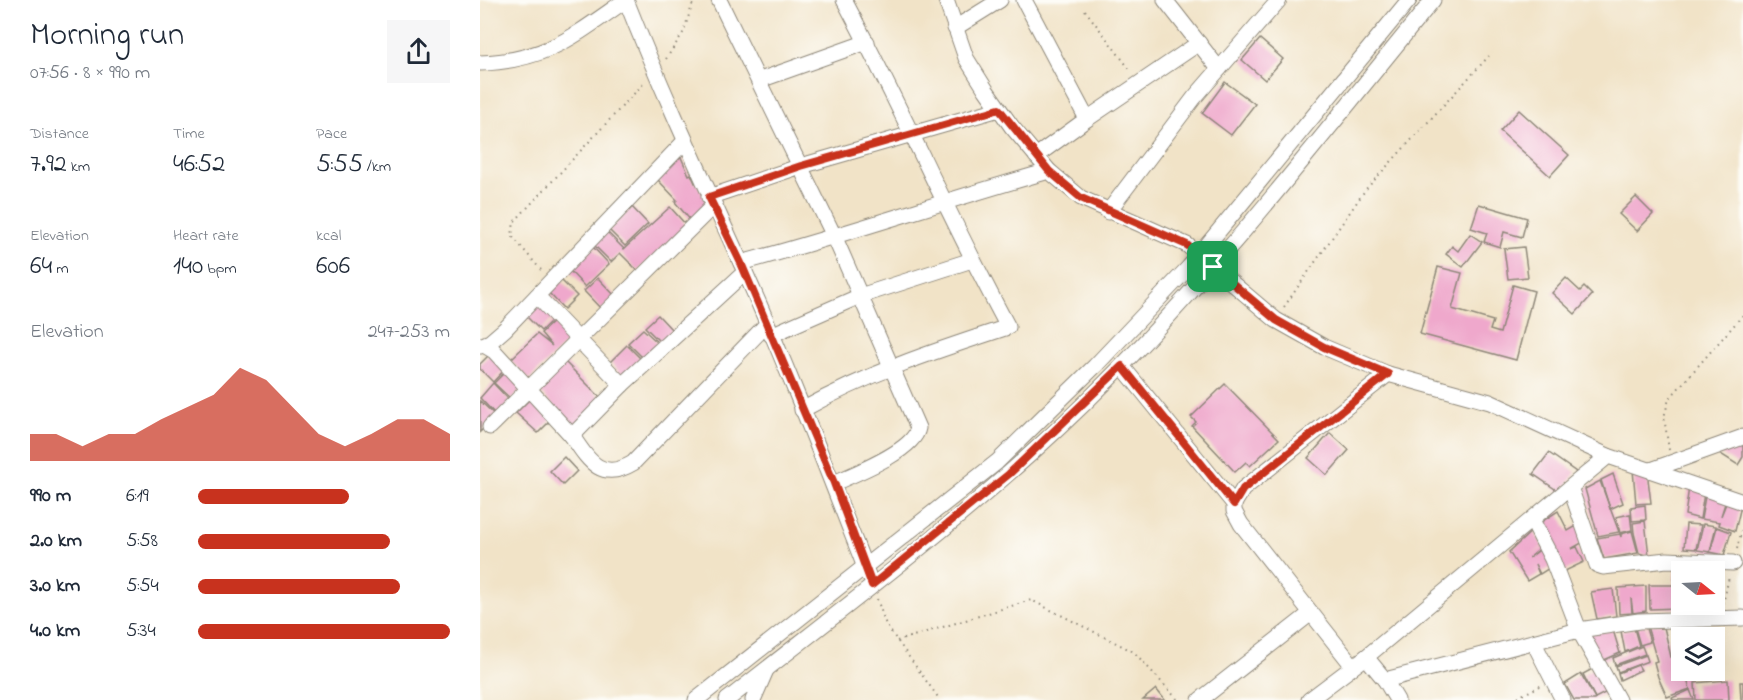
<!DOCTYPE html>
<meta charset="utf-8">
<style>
:root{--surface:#fff;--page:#f6f6f7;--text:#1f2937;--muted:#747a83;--accent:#c8321e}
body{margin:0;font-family:"Indie Flower",sans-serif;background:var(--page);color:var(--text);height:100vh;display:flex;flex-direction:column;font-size:22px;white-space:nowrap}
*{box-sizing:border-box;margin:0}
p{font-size:20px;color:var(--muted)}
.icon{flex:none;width:33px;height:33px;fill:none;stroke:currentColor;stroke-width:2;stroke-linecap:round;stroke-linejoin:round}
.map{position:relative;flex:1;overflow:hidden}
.drawer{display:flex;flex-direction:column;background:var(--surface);width:480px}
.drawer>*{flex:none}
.needle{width:39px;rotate:108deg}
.buttons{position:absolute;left:1191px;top:561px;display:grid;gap:12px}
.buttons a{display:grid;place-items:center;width:54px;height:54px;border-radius:0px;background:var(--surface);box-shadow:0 6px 24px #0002;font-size:30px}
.pin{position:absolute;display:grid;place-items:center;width:51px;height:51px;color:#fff;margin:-26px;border-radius:12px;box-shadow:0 3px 9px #0006}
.round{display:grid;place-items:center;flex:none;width:63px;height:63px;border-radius:0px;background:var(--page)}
.summary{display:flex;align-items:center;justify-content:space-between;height:102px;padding:0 30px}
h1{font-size:33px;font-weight:600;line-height:45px}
.metrics{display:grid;grid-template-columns:repeat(3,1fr);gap:9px;height:102px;padding:6px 30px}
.metrics div{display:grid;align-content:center}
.metrics b{font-size:26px;font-weight:600}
.metrics small{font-size:16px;font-weight:400}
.metrics p{font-size:16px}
.chart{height:168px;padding:12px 30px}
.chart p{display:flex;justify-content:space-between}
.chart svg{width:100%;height:108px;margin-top:6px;fill:var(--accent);opacity:.7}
ul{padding:0 30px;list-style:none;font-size:20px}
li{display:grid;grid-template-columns:96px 72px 1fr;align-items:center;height:45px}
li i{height:15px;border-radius:8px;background:var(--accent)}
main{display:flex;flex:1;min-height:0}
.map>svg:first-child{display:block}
.building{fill:#efa8cc}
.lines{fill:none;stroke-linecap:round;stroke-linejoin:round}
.minor-casing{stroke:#8e8779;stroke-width:17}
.path{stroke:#8e8779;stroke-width:2;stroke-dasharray:1.5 4.5;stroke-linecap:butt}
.minor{stroke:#fff;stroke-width:15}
.route-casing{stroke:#fff;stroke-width:12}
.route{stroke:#c8321e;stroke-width:8}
</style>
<main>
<section class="drawer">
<div class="summary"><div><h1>Morning run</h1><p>07:56 · 8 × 990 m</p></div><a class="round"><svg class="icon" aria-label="share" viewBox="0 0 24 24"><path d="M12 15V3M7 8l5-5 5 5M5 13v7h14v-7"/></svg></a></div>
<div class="metrics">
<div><p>Distance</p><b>7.92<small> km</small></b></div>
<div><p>Time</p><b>46:52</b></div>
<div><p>Pace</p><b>5:55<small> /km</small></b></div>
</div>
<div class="metrics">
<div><p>Elevation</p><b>64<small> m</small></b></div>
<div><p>Heart rate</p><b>140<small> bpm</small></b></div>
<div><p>kcal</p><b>606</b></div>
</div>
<div class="chart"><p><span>Elevation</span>247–253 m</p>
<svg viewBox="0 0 160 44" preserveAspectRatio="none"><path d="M0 44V33L10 33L20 38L30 33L40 33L50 27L60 22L70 17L80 6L90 11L100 22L110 33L120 38L130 33L140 27L150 27L160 33V44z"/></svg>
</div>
<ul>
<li><b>990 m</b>6:19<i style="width:60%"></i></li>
<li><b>2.0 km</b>5:58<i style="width:76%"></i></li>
<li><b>3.0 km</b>5:54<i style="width:80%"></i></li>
<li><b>4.0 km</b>5:34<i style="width:100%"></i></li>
</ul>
</section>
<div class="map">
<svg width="1263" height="700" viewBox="0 0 1263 700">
<rect width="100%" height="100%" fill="#fdfcf7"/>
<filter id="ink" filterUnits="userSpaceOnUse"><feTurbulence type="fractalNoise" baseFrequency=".0167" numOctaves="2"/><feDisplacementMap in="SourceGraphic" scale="12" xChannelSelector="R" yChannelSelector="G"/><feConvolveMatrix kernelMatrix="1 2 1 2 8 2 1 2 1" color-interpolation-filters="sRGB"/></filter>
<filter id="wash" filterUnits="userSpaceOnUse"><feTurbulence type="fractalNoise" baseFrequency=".008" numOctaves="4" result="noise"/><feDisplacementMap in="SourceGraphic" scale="24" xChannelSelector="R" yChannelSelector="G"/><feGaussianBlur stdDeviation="1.35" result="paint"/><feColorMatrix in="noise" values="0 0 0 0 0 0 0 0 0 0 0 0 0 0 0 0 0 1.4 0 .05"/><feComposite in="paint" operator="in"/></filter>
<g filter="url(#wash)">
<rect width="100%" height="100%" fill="#f1e3c7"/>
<g id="blocks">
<g class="building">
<polygon points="780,39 803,59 785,80 762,60"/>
<polygon points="745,82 775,104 751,135 722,113"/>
<polygon points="1039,110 1089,155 1070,176 1020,131"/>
<polygon points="200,155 209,175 211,174 215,183 217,182 228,206 212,222 195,202 197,200 178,180"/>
<polygon points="1156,197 1173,214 1157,231 1139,214"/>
<polygon points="999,204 1047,218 1042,237 1024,232 1020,247 1004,242 1007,233 991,228"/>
<polygon points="152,207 168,224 145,246 129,230"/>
<polygon points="190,207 207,226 158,271 140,253 131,262 114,245 127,232 144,249"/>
<polygon points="990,234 1002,242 983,267 966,254 972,246 978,251"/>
<polygon points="113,247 129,264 105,287 90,271"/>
<polygon points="1044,247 1048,277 1028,279 1024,249"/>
<polygon points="958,267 982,273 972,309 1013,321 1010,330 1020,333 1033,285 1054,291 1036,360 940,334"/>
<polygon points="118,278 136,297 122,310 104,291"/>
<polygon points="1086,278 1100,291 1104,287 1112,295 1095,314 1072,293"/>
<polygon points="81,280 97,296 84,309 69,293"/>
<polygon points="57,303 75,317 61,331 45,315"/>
<polygon points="178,315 192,330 180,342 165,327"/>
<polygon points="74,321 90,339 49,380 30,360 57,334 72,346 61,333"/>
<polygon points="163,329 178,343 163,358 148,343"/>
<polygon points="147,345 162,360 144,377 130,362"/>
<polygon points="11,353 27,367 13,382 0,369 0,364"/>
<polygon points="85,362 122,399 94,427 58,390"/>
<polygon points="26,371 43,388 32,400 14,383"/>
<polygon points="13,383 31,402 17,416 0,398"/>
<polygon points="745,384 799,439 770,466 766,462 755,472 712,426 716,422 711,417"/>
<polygon points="49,400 72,419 58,433 36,413"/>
<polygon points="0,401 16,416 0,432"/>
<polygon points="850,433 869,450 847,475 828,458"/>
<polygon points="1263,443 1263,457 1258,465 1239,453"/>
<polygon points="1069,453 1096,472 1081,493 1053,474"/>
<polygon points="84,457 97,471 83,485 70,471"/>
<polygon points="1153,470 1167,471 1171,503 1156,504"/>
<polygon points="1133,474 1143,503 1130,509 1121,480"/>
<polygon points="1120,481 1139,532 1118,536 1105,489"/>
<polygon points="1209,487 1224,493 1220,519 1205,515"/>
<polygon points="1226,491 1247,497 1241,516 1247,501 1261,506 1255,531 1239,525 1240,522 1221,519"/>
<polygon points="1165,505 1166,520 1152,521 1151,507"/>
<polygon points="1078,511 1088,531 1100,524 1107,540 1091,549 1097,547 1104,562 1083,572 1061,522"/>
<polygon points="1150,514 1152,530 1140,533 1136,517"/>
<polygon points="1165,521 1169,556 1159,553 1154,533 1153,523"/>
<polygon points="1206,524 1221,525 1216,549 1204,548"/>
<polygon points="1223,524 1236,526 1230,552 1217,550"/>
<polygon points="1237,527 1251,532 1244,555 1230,552"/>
<polygon points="1053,530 1063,546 1049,558 1065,546 1071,567 1060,574 1055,564 1059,574 1047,581 1029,552"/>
<polygon points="1152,531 1158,553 1124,559 1117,538 1140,534 1141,537 1141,534"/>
<polygon points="1213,561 1230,562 1229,572 1212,572"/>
<polygon points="1196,562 1212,562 1211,572 1202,572 1202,584 1194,584"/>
<polygon points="1169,585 1199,585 1199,608 1170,609"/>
<polygon points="1166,586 1166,611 1153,613 1151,598 1152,613 1139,614 1138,588"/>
<polygon points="1133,589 1136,616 1117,619 1111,592"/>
<polygon points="1183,623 1191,657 1199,654 1202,670 1205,670 1210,689 1187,697 1178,677 1174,662 1177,661 1167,626"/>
<polygon points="1165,625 1170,642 1160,645 1155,628"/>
<polygon points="1154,628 1159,646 1145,652 1141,631"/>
<polygon points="1133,630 1140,653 1122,661 1106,634"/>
<polygon points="1162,646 1165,654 1135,665 1133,658"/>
<polygon points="1166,655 1168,661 1138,672 1136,666"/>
<polygon points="1158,665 1161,670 1140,680 1138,673"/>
<polygon points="1118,666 1131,690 1115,698 1103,674"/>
<polygon points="1101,674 1115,698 1114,700 1094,700 1085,684"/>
<polygon points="1248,680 1249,700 1216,700 1215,683"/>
<polygon points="1260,682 1263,682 1263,700 1261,700"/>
<polygon points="676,689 685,700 663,700"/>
<polygon points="1210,690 1214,700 1193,700 1192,698"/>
</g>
</g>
</g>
<g filter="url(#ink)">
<use href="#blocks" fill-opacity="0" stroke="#8e8779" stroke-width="1.5"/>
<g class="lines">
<g class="minor-casing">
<g id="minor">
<path d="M146,0C181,89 221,175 261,263C307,365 347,470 388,575"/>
<path d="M239,0L355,238L438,428C434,451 374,474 354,483"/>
<polyline points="466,0 486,58 506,90 532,127 569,171 601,198 707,245 796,320 844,347 908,374 1010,402 1128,456"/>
<polyline points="544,0 607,119 556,156"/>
<polyline points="685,0 739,69"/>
<polyline points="475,28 520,0"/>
<path d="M0,63C66,61 94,36 146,0"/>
<polyline points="280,80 387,42"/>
<polyline points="607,119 719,43"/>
<polyline points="229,197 321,166 519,109"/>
<polyline points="628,212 714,98 799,0"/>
<path d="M261,263C365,235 466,200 569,171"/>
<polyline points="57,296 142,385 265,272"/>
<polyline points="291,335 380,296 492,260"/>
<polyline points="4,345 14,351 92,436"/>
<polyline points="0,346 10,342 25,329 204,142"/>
<polyline points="642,366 754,504 754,511 761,524 873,666"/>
<path d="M142,385L92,436C109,461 121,482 153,463L287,324"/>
<path d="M322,410C390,372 455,351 528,327C470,220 422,108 364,0"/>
<polyline points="10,427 233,206"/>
<polyline points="1171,470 1263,437"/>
<polyline points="1091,490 1117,565 1123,567 1187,560 1253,563"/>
<polyline points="754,504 763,489 908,374"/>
<polyline points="1052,520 1072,559 1099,630 1138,700"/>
<polyline points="1054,643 1083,700"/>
<polyline points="886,657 905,680 917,700"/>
<polyline points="905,680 1099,630 1159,621 1263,618"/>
<polyline points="216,700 517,462 615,366 709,267 929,0"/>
<path d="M247,700C376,598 511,499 627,381C745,262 847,129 953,0"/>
<polyline points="273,700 286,670"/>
<polyline points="720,700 831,613"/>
<polyline points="829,700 886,657 1128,456 1263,502"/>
</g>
</g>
<g class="path">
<polyline points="605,10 651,71"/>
<polyline points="186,59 203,33 214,0"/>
<polyline points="61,270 32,236 34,222 164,83"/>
<polyline points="804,307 886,189 1009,56"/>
<polyline points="1189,450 1184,417 1189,399 1263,315"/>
<polyline points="1257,549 1263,525"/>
<polyline points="397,599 406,625 460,700"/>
<polyline points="1243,604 1249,577"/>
<polyline points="417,641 551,600 654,652 698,700"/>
<polyline points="1032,700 1062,685"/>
</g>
<use href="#minor" class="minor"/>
</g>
</g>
<g class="lines" filter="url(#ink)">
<g class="route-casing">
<polygon id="route" points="519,109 569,171 601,198 707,245 796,320 844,347 908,374 763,489 754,504 642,366 529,474 392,585 354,483 261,263 229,197 321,166"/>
</g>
<use href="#route" class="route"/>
</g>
</svg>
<div class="buttons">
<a><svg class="needle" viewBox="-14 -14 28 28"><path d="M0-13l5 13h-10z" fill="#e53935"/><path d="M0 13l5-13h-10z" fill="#747a83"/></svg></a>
<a><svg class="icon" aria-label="layers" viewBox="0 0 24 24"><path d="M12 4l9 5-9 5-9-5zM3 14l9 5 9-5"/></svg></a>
</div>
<div class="pin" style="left:733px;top:267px;background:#1e9e55"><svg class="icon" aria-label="arrive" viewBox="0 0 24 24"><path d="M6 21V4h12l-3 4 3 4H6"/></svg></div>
</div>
</main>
